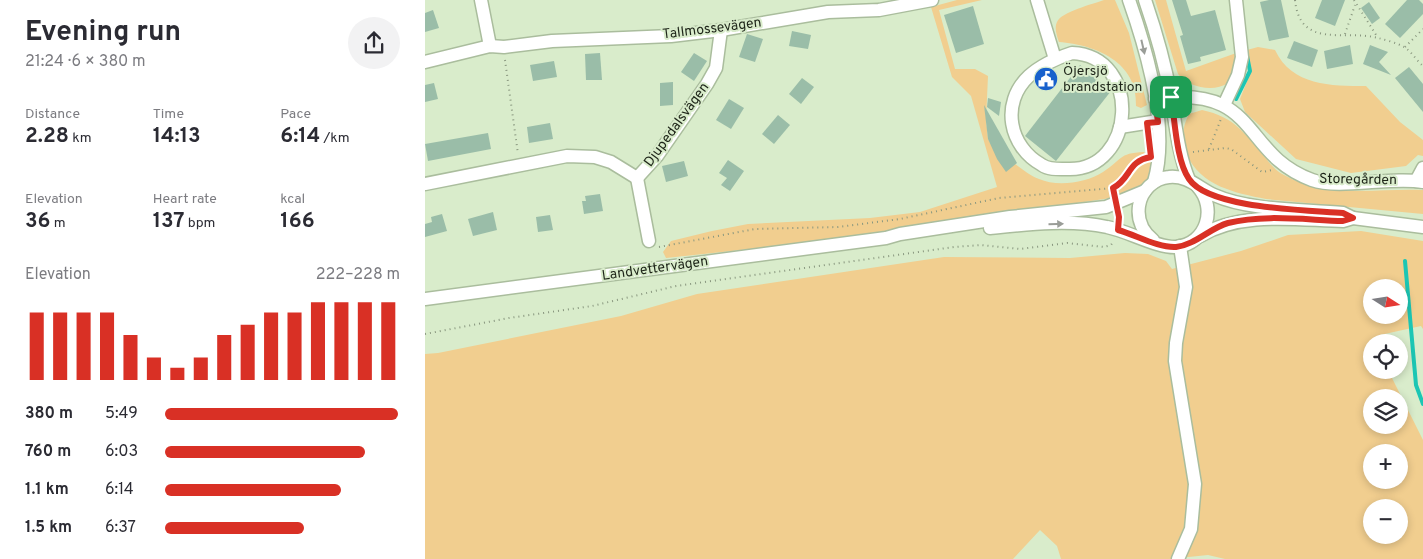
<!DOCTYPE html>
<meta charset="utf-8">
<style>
:root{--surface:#fff;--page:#f2f2f3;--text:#2b2b33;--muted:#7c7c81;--accent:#d93025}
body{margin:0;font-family:Overpass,sans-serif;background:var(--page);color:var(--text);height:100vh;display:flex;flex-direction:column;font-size:19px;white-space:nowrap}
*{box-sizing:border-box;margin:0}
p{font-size:16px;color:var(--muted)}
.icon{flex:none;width:28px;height:28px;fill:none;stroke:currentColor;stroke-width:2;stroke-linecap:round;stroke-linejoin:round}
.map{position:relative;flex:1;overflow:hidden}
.panel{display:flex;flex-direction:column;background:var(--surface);width:425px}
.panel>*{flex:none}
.needle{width:32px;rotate:102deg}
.buttons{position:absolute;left:938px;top:279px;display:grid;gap:10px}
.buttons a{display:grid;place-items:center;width:45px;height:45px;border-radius:50%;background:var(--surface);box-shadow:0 2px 8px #0003;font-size:25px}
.pin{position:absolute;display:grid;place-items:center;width:42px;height:42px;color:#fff;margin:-21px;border-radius:10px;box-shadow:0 2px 8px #0006}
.round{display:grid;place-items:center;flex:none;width:52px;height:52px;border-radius:26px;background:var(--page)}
.summary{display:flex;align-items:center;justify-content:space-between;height:85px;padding:0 25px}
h1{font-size:28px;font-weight:700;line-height:38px}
.metrics{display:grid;grid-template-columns:repeat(3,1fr);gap:8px;height:85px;padding:5px 25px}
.metrics div{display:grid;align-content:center}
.metrics b{font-size:21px;font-weight:700}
.metrics small{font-size:14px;font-weight:400}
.metrics p{font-size:14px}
.chart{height:140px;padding:10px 25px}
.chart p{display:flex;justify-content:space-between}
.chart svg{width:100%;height:90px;margin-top:5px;stroke:var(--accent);stroke-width:6}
ul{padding:0 25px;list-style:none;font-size:16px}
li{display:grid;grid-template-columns:80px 60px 1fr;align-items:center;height:38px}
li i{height:12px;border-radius:6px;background:var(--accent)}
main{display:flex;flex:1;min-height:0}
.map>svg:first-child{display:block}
.green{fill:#f1ce8f;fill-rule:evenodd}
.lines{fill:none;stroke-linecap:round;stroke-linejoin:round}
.stream{stroke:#1cc6b4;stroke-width:4}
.building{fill:#9abda8}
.minor-casing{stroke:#aabd9d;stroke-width:15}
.path{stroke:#89977f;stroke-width:2;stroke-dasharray:1 4;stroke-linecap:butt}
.minor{stroke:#fff;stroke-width:12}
.oneway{fill:#9a9d98}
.route-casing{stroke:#fff;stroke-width:10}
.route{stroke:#d93025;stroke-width:6}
.labels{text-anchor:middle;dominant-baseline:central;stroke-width:4;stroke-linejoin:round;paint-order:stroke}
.street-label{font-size:14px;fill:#1e2519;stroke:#d9eccb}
.poi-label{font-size:14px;fill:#1e2519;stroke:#d9eccb;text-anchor:start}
</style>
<main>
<section class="panel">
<div class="summary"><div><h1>Evening run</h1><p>21:24 · 6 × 380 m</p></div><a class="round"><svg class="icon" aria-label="share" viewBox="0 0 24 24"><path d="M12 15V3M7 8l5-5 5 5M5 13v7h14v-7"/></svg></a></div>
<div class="metrics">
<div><p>Distance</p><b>2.28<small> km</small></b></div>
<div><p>Time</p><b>14:13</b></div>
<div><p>Pace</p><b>6:14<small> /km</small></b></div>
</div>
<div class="metrics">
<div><p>Elevation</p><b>36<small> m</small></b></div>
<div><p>Heart rate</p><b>137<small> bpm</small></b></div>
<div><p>kcal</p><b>166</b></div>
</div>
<div class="chart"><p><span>Elevation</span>222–228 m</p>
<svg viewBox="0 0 160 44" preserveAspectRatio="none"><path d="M5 44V11M15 44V11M25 44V11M35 44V11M45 44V22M55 44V33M65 44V38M75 44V33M85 44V22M95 44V17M105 44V11M115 44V11M125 44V6M135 44V6M145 44V6M155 44V6"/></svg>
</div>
<ul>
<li><b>380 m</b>5:49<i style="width:99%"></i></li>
<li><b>760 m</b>6:03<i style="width:85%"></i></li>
<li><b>1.1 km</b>6:14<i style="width:75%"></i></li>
<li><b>1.5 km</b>6:37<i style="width:59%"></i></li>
</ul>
</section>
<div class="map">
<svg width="998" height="559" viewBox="0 0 998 559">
<rect width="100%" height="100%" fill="#d9eccb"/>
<g class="green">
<path d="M532,0H557L514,10L530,69H550L563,76L561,120L563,139L581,171L590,164C598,169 605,176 614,179C632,187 661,183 678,172C697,160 693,153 719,152L728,164L725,178L719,184L699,196L392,242L241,258L238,252L246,241L287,231L323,224L445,218L495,212L572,187L546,96L527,77L506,7Z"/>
<path d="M679,0H690L704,33L722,105L716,108L711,106C713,62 671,45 634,42C632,36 629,28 632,22C636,12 668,4 679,0Z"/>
<path d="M730,0H741L761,71L814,52L811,66L803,83C788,93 763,87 753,74Z"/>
<path d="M833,47L850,50C867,86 906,86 941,86L975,122L998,140V156L993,155L981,166L926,173L871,159L820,112L815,99L826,71L822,50Z"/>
<path d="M777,110C810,117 819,133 840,157C845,164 851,171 859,175C901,199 952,188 998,190V214L841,199C810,193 776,186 762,155C756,140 757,127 764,114Z"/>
<path d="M936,231L998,241V329L996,326L955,335L956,342H946V370H963L998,440V559H800L783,555L744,559H636L632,546L615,530L588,559H0V354L13,353L196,316L272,294L519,257L645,258L700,253L723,254L741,261L747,269L816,251L863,235ZM946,288H974V315H946ZM946,398H974V425H946ZM946,452H974V480H946ZM946,508H974V535H946Z"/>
</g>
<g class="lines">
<g class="stream">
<polyline points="811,99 825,71 822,56"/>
<polyline points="980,261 991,385 998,404"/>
</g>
</g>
<g class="building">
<polygon points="747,0 761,0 766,16 790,10 801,50 775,57 776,61 763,64 755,36 758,35"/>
<polygon points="844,0 856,0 864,37 844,41 835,2"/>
<polygon points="897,0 920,0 910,26 890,18"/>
<polygon points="982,0 994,0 998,4 998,14 975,38 960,24"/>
<polygon points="944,2 955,18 947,24 936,8"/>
<polygon points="548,6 559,44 531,53 519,15"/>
<polygon points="8,10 14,28 0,32 0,13"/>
<polygon points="367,31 386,35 383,49 364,46"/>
<polygon points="322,34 338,39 330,62 314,57"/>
<polygon points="869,41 893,50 887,67 862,58"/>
<polygon points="925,45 928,64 902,69 899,51"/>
<polygon points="945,45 963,52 954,62 966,75 938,64"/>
<polygon points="175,53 177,80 161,80 160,54"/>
<polygon points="269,53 282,61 269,81 256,72"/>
<polygon points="129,61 132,77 108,81 105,65"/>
<polygon points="655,65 686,91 631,161 600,136"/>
<polygon points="984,67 998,84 998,112 970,78"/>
<polygon points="377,78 389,87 376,104 364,94"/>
<polygon points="248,82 248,105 235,106 235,83"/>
<polygon points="9,83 13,99 0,102 0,85"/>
<polygon points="563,98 576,102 574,116 562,107"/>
<polygon points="304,99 319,108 306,129 291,120"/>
<polygon points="559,105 592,163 581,172 572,159 563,139"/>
<polygon points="353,115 365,125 349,144 337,134"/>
<polygon points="125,123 128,139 104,143 102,127"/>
<polygon points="63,133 66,149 3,161 0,144"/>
<polygon points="303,160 319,171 305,191 296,185 302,178 294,173"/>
<polygon points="259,161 263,176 241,182 237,166"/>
<polygon points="175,194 178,211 159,214 157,201 161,201 160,196"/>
<polygon points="68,212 72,230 48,236 43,219"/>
<polygon points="17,214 22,231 0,237 0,224 7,222 6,217"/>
<polygon points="125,215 128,230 113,232 111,217"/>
</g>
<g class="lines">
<g class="minor-casing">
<g id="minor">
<polyline points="56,0 65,46"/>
<polyline points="612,0 630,59"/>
<path d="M704,0C722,51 745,129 729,182"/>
<path d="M720,0C731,32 740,64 746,97C751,126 753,153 764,180"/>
<path d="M647,53C718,56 711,171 643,169C634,169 624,170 617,165C584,147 575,103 604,76C616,65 632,58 647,53Z"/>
<polyline points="0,62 65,46 79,47 127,41 246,36 296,30 403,12 454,10 507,0"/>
<path d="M730,99C836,84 815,154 887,180C915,190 966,176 998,182"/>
<polyline points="799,105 813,75 817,57 811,0"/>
<polyline points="695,127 733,121"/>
<polyline points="212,178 224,241"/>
<polyline points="991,181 998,168"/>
<polyline points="0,184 142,156 170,157 186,162 212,178 232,156 282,84 291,68 296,30"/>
<path d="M565,228C603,224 645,219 682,227C703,231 732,248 751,247C782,244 792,208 773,187"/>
<path d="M775,236C817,211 871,220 918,221L928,218L998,227"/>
<path d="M728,240C718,232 712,220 714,206C716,191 729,178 744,177C762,175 774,188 789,195C825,211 878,209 918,213L928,218"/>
<polyline points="0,299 461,238 475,234 585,217 681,207 720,191"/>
<polyline points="753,559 766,529 770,484 750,361 751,343 761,287 755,246"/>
</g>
</g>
<g class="path">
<path d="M870,0C875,50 920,29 953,38C961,40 972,43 979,47C986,51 991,60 998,66"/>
<polyline points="929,0 953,38"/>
<polyline points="920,34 930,5"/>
<polyline points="980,47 998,29"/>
<polyline points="80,60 93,154"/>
<polyline points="784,149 796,119"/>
<polyline points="768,152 800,148 806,149 837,172 847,170"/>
<path d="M234,247L330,229L413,227L475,219L574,198L688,188C703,181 704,163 721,158"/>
<polyline points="0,334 84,318 167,306 251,286 529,247 556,245 595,249 642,243 679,247 686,245 689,241"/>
</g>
<use href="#minor" class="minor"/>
</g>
<defs><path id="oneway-solid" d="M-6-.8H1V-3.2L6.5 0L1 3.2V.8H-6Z" transform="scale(1.25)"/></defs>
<g class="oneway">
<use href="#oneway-solid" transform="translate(718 47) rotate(77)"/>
<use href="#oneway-solid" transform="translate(631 224) rotate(-2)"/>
</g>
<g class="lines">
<g class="route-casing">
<path id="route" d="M746,97C750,120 751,160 764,179C784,209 883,210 918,213L928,218L918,221C881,220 839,214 803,223C785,228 770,245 751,247C733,248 711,235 693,230L694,217L688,188C706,179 702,161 726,157L722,123L733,122L730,100Z"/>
</g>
<use href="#route" class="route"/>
</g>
<defs>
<g id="civic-disc" transform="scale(1.25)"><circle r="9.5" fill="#1861cc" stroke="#d9eccb"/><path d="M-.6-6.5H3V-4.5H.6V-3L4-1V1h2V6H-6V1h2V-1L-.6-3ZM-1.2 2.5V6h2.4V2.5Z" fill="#fff"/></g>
</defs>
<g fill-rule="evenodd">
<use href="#civic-disc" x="621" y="79"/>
</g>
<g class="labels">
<g class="street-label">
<text transform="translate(287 29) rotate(-7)">Tallmossevägen</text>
<text transform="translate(252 125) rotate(-54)">Djupedalsvägen</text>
<text transform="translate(933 180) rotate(1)">Storegården</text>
<text transform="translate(230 269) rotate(-8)">Landvettervägen</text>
</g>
<g class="poi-label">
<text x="638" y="71">Öjersjö<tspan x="638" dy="16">brandstation</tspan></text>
</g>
</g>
</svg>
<div class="buttons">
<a><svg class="needle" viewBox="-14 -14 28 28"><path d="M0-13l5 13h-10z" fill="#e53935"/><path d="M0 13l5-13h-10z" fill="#7c7c81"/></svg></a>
<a><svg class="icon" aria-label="locate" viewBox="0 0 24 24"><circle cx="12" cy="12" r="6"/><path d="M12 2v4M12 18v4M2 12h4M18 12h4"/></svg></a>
<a><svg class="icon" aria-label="layers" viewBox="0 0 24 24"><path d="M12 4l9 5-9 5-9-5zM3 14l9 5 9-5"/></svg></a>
<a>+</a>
<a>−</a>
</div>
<div class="pin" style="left:746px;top:97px;background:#1e9e55"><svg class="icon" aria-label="arrive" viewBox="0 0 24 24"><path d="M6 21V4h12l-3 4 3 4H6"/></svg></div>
</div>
</main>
